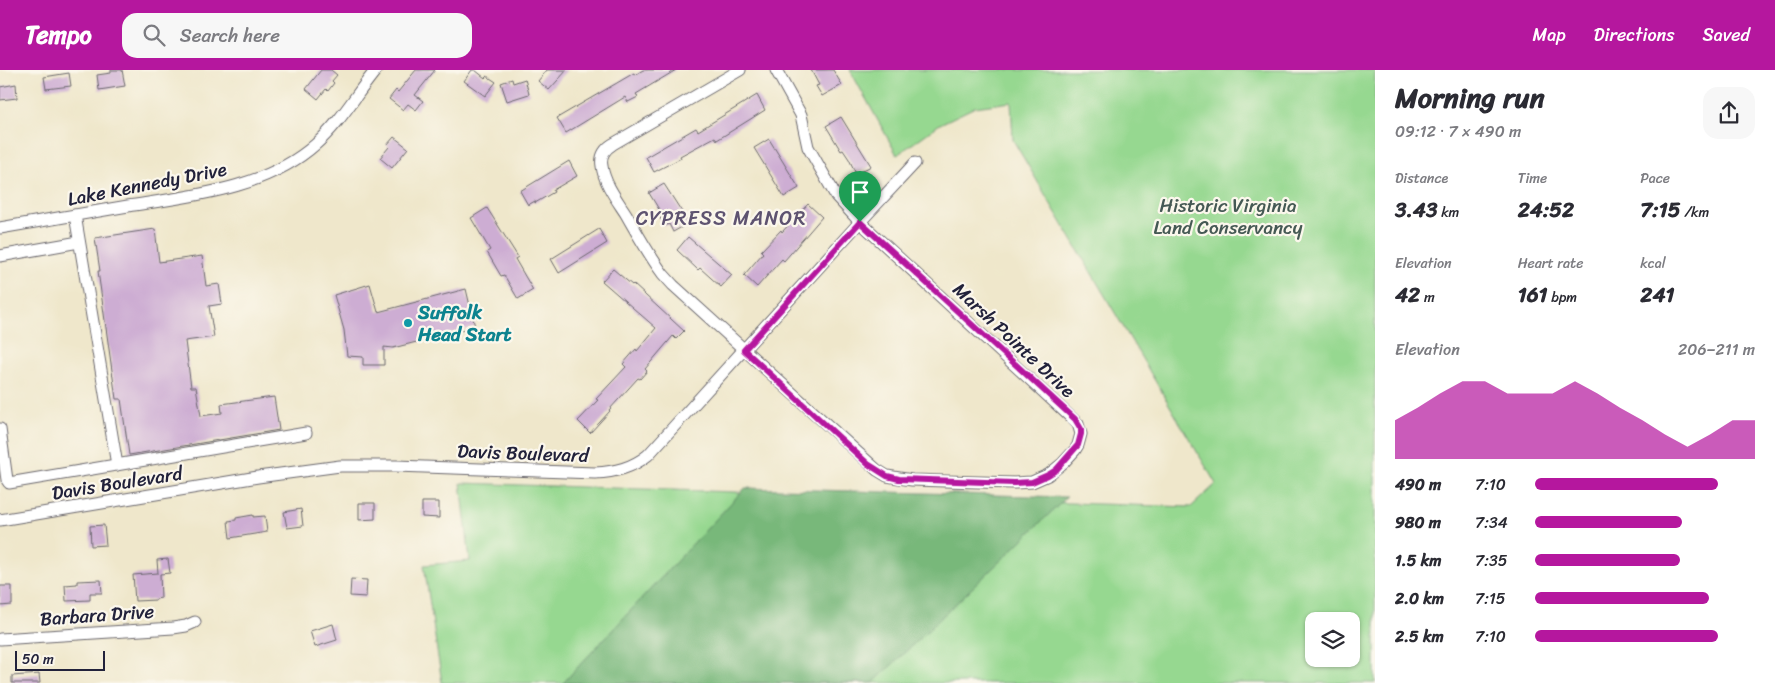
<!DOCTYPE html>
<meta charset="utf-8">
<style>
:root{--surface:#fff;--page:#f7f7f7;--text:#2b2b33;--muted:#7c7c81;--accent:#b5179e}
body{margin:0;font-family:Sriracha,sans-serif;background:var(--page);color:var(--text);height:100vh;display:flex;flex-direction:column;font-size:19px;white-space:nowrap}
*{box-sizing:border-box;margin:0}
p{font-size:16px;color:var(--muted)}
.icon{flex:none;width:28px;height:28px;fill:none;stroke:currentColor;stroke-width:2;stroke-linecap:round;stroke-linejoin:round}
.map{position:relative;flex:1;overflow:hidden}
.panel{display:flex;flex-direction:column;background:var(--surface);width:400px}
.panel>*{flex:none}
.tools{position:absolute;left:1305px;top:542px;display:grid;gap:10px}
.tools a{display:grid;place-items:center;width:55px;height:55px;border-radius:10px;background:var(--surface);box-shadow:0 1px 4px #0004;font-size:25px}
.scale{position:absolute;left:15px;bottom:12px;width:90px;box-sizing:border-box;padding-left:5px;border:2px solid #22223b;border-top:0;font-size:14px;line-height:18px;white-space:nowrap;color:#22223b;-webkit-text-stroke:4px #fbf7ec;paint-order:stroke}
.pin{position:absolute;display:grid;place-items:center;width:42px;height:42px;color:#fff;margin:-51px -21px;border-radius:50% 50% 50% 0;rotate:-45deg;box-shadow:0 0 5px #0007}
.pin .icon{rotate:45deg}
.round{display:grid;place-items:center;flex:none;width:52px;height:52px;border-radius:15px;background:var(--page)}
.head{display:flex;align-items:center;justify-content:space-between;height:85px;padding:0 20px}
h1{font-size:28px;font-weight:800;line-height:38px}
.figures{display:grid;grid-template-columns:repeat(3,1fr);gap:8px;height:85px;padding:5px 20px}
.figures div{display:grid;align-content:center}
.figures b{font-size:21px;font-weight:800}
.figures small{font-size:14px;font-weight:400}
.figures p{font-size:14px}
.chart{height:140px;padding:10px 20px}
.chart p{display:flex;justify-content:space-between}
.chart svg{width:100%;height:90px;margin-top:5px;fill:var(--accent);opacity:.7}
ul{padding:0 20px;list-style:none;font-size:16px}
li{display:grid;grid-template-columns:80px 60px 1fr;align-items:center;height:38px}
li i{height:12px;border-radius:6px;background:var(--accent)}
header{display:flex;align-items:center;gap:30px;box-sizing:border-box;height:70px;padding:0 25px;background:var(--accent);color:#fff}
header strong{font-size:24px}
nav{display:flex;gap:28px;margin-inline-start:auto;font-size:18px}
.search{width:350px;height:45px;background:var(--page);display:flex;align-items:center;gap:12px;box-sizing:border-box;padding:0 18px;border-radius:15px;color:var(--muted);font-size:19px}
main{display:flex;flex:1;min-height:0}
.map>svg:first-child{display:block}
.green{fill:#96d890;stroke:#5c7d66;fill-rule:evenodd}
.forest{fill:#78b87a;stroke:#4d6d5a}
.building{fill:#cdadd3}
.lines{fill:none;stroke-linecap:round;stroke-linejoin:round}
.minor-casing{stroke:#6a676d;stroke-width:13}
.minor{stroke:#fff;stroke-width:11}
.route-casing{stroke:#fff;stroke-width:10}
.route{stroke:#b5179e;stroke-width:6}
.culture-dot{fill:#0f9aa8;stroke:#fbf7ec;stroke-width:2}
.labels{text-anchor:middle;dominant-baseline:central;stroke-width:4.5;stroke-linejoin:round;paint-order:stroke}
.street-label{font-size:19px;fill:#22223b;stroke:#fbf7ec}
.park-label{font-size:19px;fill:#455954;stroke:#fbf7ec}
.culture-label{font-size:19px;font-weight:bold;fill:#0d838f;stroke:#fbf7ec;text-anchor:start}
.neighbourhood-label{font-size:20px;letter-spacing:1px;fill:#5e5370;stroke:#fbf7ec}
</style>
<header>
<strong>Tempo</strong>
<div class="search"><svg class="icon" aria-label="search" viewBox="0 0 24 24"><circle cx="10" cy="10" r="6"/><path d="M15 15l6 6"/></svg>Search here</div>
<nav><a>Map</a><a>Directions</a><a>Saved</a></nav>
</header>
<main>
<div class="map">
<svg width="1375" height="613" viewBox="0 0 1375 613">
<rect width="100%" height="100%" fill="#fbf7ec"/>
<filter id="ink" filterUnits="userSpaceOnUse"><feTurbulence type="fractalNoise" baseFrequency=".02" numOctaves="2"/><feDisplacementMap in="SourceGraphic" scale="10" xChannelSelector="R" yChannelSelector="G"/><feConvolveMatrix kernelMatrix="1 2 1 2 8 2 1 2 1" color-interpolation-filters="sRGB"/></filter>
<filter id="wash" filterUnits="userSpaceOnUse"><feTurbulence type="fractalNoise" baseFrequency=".0096" numOctaves="4" result="noise"/><feDisplacementMap in="SourceGraphic" scale="20" xChannelSelector="R" yChannelSelector="G"/><feGaussianBlur stdDeviation="1.12" result="paint"/><feColorMatrix in="noise" values="0 0 0 0 0 0 0 0 0 0 0 0 0 0 0 0 0 1.4 0 .05"/><feComposite in="paint" operator="in"/></filter>
<g filter="url(#wash)">
<rect width="100%" height="100%" fill="#efe7cb"/>
<path class="green" d="M850,0H1375V613H442L424,495L470,491L461,413L1191,437L1216,414L1013,70L1011,32L975,37L940,54L897,85ZM1314,551H1351V589H1314Z"/>
<polygon class="forest" points="745,418 1067,427 873,613 563,613"/>
<g id="blocks">
<g class="building">
<polygon points="111,0 122,0 125,16 99,20 97,5 111,3"/>
<polygon points="321,0 331,0 337,5 332,11 334,13 328,21 326,19 318,29 306,19"/>
<polygon points="416,0 435,0 415,25 423,31 416,40 408,34 403,40 389,29 396,20 398,22"/>
<polygon points="472,0 475,0 485,8 487,6 496,12 485,26 464,11"/>
<polygon points="547,0 567,0 549,20 538,11"/>
<polygon points="643,0 676,0 636,24 638,27 628,32 625,27 566,63 557,48 634,3 635,5"/>
<polygon points="811,0 833,0 842,15 822,26 816,16 819,15"/>
<polygon points="69,3 71,16 46,19 44,7"/>
<polygon points="512,9 513,13 525,9 529,24 507,31 501,13"/>
<polygon points="16,14 17,28 0,30 0,17"/>
<polygon points="757,25 765,40 717,70 715,67 680,86 681,88 654,102 646,87 696,58 698,61"/>
<polygon points="841,47 871,96 856,104 849,89 843,80 841,81 826,56"/>
<polygon points="394,67 408,78 392,98 380,88 389,77 387,75"/>
<polygon points="769,69 799,118 784,127 754,78"/>
<polygon points="569,91 577,106 553,120 554,122 535,133 535,131 528,135 520,121"/>
<polygon points="664,114 689,153 673,162 669,154 665,156 660,148 663,146 649,123"/>
<polygon points="808,134 822,147 784,191 782,189 757,217 744,205 763,183 761,181 781,160 782,162"/>
<polygon points="487,138 518,187 515,189 533,220 518,229 504,205 501,206 487,182 490,180 471,148"/>
<polygon points="155,159 159,192 202,186 206,216 219,214 222,234 209,236 214,267 185,271 191,317 196,317 201,346 222,343 221,334 274,327 279,360 129,385 121,329 116,329 98,201 100,201 95,168"/>
<polygon points="599,159 607,173 559,203 551,189"/>
<polygon points="688,167 732,205 721,217 700,198 698,200 677,180"/>
<polygon points="613,199 632,215 633,214 684,261 676,269 673,266 645,299 647,301 640,309 638,308 609,340 610,341 590,363 578,351 598,330 596,329 626,297 623,294 636,279 637,281 656,258 602,211"/>
<polygon points="370,214 378,242 466,219 475,257 393,278 384,277 384,295 363,295 363,287 347,286 344,260 334,225"/>
<polygon points="422,432 439,432 439,448 422,447"/>
<polygon points="359,433 375,433 375,449 359,450"/>
<polygon points="301,439 303,456 287,458 284,442"/>
<polygon points="253,445 253,447 265,446 267,462 230,468 228,451 236,450 236,448"/>
<polygon points="104,455 106,475 91,476 90,456"/>
<polygon points="168,489 170,503 160,504 161,528 156,529 156,530 135,531 133,505 158,503 157,490"/>
<polygon points="351,509 367,510 366,527 350,526"/>
<polygon points="101,510 102,523 90,523 90,530 66,531 65,515 77,514 77,511"/>
<polygon points="0,516 12,516 12,535 0,536"/>
<polygon points="333,554 337,570 315,577 310,561"/>
<polygon points="39,604 40,613 12,613 12,606"/>
</g>
</g>
</g>
<g filter="url(#ink)">
<use href="#blocks" fill-opacity="0" stroke="#6a676d" stroke-width="1"/>
<g class="lines">
<g class="minor-casing">
<g id="minor">
<path d="M740,0L613,74C605,79 600,85 602,96C604,113 617,130 626,144C638,165 649,185 663,204L673,215L877,400L887,406L912,410L1014,413L1032,412L1048,405L1063,393L1075,380L1078,375L1081,364L1078,354L860,152L836,126L808,77L801,45L776,0"/>
<polyline points="75,145 117,395"/>
<path d="M0,158C43,151 85,143 128,136C192,126 266,119 316,74C340,53 356,24 376,0"/>
<polyline points="0,186 79,172"/>
<polyline points="0,359 7,410 9,413 306,363"/>
<path d="M0,450L258,407L340,396H396L595,403C615,402 632,398 648,385L860,152L915,93"/>
<polyline points="0,569 173,558 186,556 195,552"/>
</g>
</g>
<use href="#minor" class="minor"/>
</g>
</g>
<g class="lines" filter="url(#ink)">
<g class="route-casing">
<polygon id="route" points="860,152 1075,349 1081,359 1081,364 1078,375 1056,400 1048,405 1032,412 1014,413 899,409 887,406 868,394 744,280"/>
</g>
<use href="#route" class="route"/>
</g>
<circle class="culture-dot" cx="408" cy="253" r="5"/>
<g class="labels">
<g class="street-label">
<text transform="translate(147 114) rotate(-11)">Lake Kennedy Drive</text>
<text transform="translate(1014 270) rotate(43)">Marsh Pointe Drive</text>
<text transform="translate(523 383) rotate(2)">Davis Boulevard</text>
<text transform="translate(117 413) rotate(-9)">Davis Boulevard</text>
<text transform="translate(97 545) rotate(-4)">Barbara Drive</text>
</g>
<g class="park-label">
<text x="1228" y="135">Historic Virginia<tspan x="1228" dy="22">Land Conservancy</tspan></text>
</g>
<g class="culture-label">
<text x="418" y="242">Suffolk<tspan x="418" dy="22">Head Start</tspan></text>
</g>
<g class="neighbourhood-label">
<text x="721" y="148">CYPRESS MANOR</text>
</g>
</g>
</svg>
<div class="tools">
<a><svg class="icon" aria-label="layers" viewBox="0 0 24 24"><path d="M12 4l9 5-9 5-9-5zM3 14l9 5 9-5"/></svg></a>
</div>
<div class="scale">50 m</div>
<div class="pin" style="left:860px;top:152px;background:#1e9e55"><svg class="icon" aria-label="arrive" viewBox="0 0 24 24"><path d="M6 21V4h12l-3 4 3 4H6"/></svg></div>
</div>
<section class="panel">
<div class="head"><div><h1>Morning run</h1><p>09:12 · 7 × 490 m</p></div><a class="round"><svg class="icon" aria-label="share" viewBox="0 0 24 24"><path d="M12 15V3M7 8l5-5 5 5M5 13v7h14v-7"/></svg></a></div>
<div class="figures">
<div><p>Distance</p><b>3.43<small> km</small></b></div>
<div><p>Time</p><b>24:52</b></div>
<div><p>Pace</p><b>7:15<small> /km</small></b></div>
</div>
<div class="figures">
<div><p>Elevation</p><b>42<small> m</small></b></div>
<div><p>Heart rate</p><b>161<small> bpm</small></b></div>
<div><p>kcal</p><b>241</b></div>
</div>
<div class="chart"><p><span>Elevation</span>206–211 m</p>
<svg viewBox="0 0 160 44" preserveAspectRatio="none"><path d="M0 44V25L10 19L20 12L30 6L40 6L50 12L60 12L70 12L80 6L90 12L100 19L110 25L120 32L130 38L140 32L150 25L160 25V44z"/></svg>
</div>
<ul>
<li><b>490 m</b>7:10<i style="width:83%"></i></li>
<li><b>980 m</b>7:34<i style="width:67%"></i></li>
<li><b>1.5 km</b>7:35<i style="width:66%"></i></li>
<li><b>2.0 km</b>7:15<i style="width:79%"></i></li>
<li><b>2.5 km</b>7:10<i style="width:83%"></i></li>
</ul>
</section>
</main>
